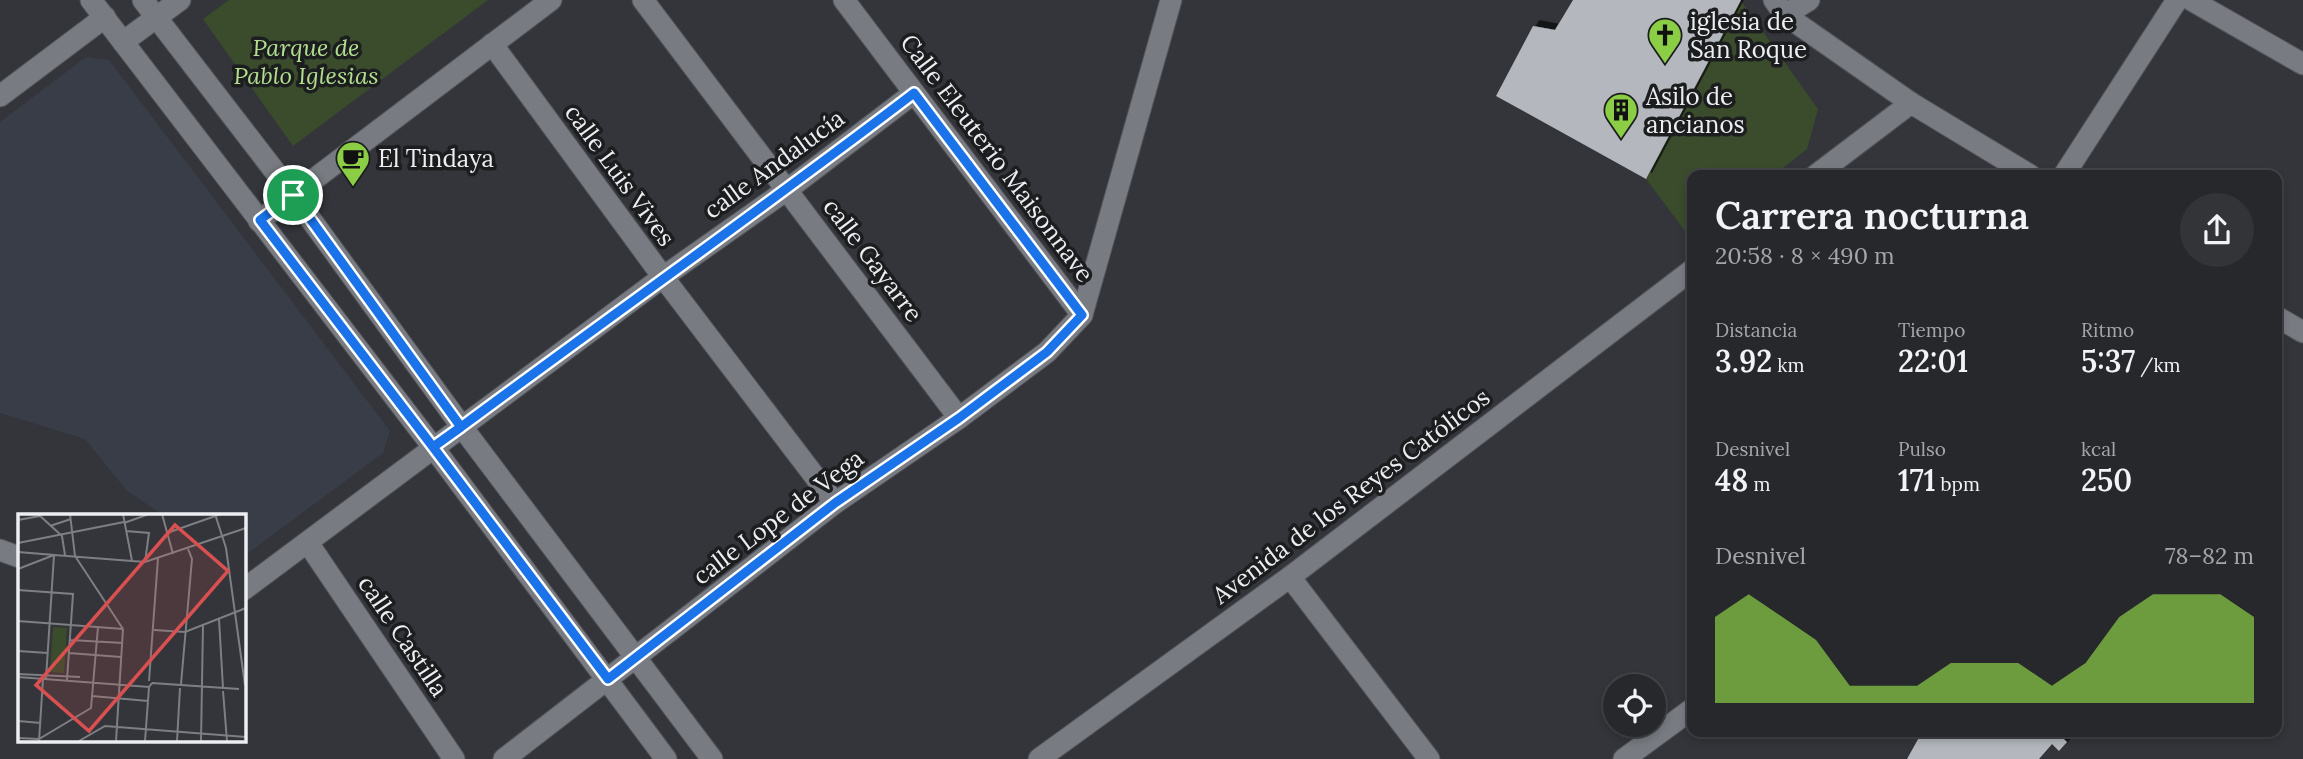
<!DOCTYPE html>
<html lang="es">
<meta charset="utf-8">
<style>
:root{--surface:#26282c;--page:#323438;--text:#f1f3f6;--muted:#a4a6a9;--line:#424448;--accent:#8bce46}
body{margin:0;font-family:Lora,serif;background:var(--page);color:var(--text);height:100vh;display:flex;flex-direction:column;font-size:26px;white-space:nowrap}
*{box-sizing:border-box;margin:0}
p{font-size:23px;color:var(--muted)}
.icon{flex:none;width:38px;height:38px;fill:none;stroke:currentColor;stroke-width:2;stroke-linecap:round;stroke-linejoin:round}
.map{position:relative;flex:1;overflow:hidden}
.details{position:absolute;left:1687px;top:170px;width:595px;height:567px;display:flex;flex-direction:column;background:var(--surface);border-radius:14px;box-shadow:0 4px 10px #0003,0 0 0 2px var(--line)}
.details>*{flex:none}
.controls{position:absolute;left:1603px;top:674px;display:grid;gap:14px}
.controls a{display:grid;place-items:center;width:63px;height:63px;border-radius:50%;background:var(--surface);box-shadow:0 4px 10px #0003,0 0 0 2px var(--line);font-size:35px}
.pin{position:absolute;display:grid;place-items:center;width:60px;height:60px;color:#fff;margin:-30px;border:4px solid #fff;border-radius:50%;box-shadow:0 2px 7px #0007}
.round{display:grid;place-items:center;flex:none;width:74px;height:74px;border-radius:37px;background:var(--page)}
.head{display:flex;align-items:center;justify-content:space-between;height:119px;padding:0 28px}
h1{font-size:38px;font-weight:600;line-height:52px}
.metrics{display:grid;grid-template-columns:repeat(3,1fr);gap:10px;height:119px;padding:7px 28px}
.metrics div{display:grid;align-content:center}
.metrics b{font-size:30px;font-weight:600}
.metrics small{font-size:19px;font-weight:400}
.metrics p{font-size:19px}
.chart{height:196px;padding:14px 28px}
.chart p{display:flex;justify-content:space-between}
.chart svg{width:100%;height:126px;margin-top:7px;fill:var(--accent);opacity:.7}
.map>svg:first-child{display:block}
.built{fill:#383d48}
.green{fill:#3a4c2c}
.building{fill:#b4b7bd;filter:url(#shadow)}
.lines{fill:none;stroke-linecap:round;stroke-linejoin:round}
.minor-casing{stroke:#515358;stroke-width:23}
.minor{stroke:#787b81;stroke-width:21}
.route-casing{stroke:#fff;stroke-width:14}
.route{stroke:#1a73e8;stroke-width:9}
.labels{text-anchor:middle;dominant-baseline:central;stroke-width:7;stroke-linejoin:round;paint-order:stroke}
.poi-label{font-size:24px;fill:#eceef1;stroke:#1c1d1f;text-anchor:start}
.park-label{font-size:24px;font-style:italic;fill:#b2de8e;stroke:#1c1d1f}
.street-label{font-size:24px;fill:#eceef1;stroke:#1c1d1f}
.inset-road{fill:none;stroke:#7d7f83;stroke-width:2}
.view{fill:#da5050;fill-opacity:0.15;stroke:#da5050;stroke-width:3.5}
.inset-edge{fill:none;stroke:#eceef1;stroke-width:3.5}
</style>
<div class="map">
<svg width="2303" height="759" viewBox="0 0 2303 759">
<defs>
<filter id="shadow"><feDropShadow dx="6" dy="-6" stdDeviation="0" flood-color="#0009"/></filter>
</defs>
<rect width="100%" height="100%" fill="#33353a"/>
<polygon class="built" points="86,57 109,60 390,431 383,453 243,557 243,516 165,516 127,491 85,439 0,413 0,122"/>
<g class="green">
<polygon points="229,0 488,0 293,146 203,19"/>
<polygon points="1741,1 1818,109 1807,149 1774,175 1692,175 1691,239 1646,179"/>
</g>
<g class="building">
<polygon points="1573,0 1741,0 1646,179 1496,96 1533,26 1555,30"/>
<polygon points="1922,732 2061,732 2058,734 2067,742 2059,751 2052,744 2039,759 1907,759"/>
</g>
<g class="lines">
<g class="minor-casing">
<g id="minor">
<polyline points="91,0 433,447 666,759"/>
<polyline points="143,0 293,195 462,427 712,759"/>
<polyline points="643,0 959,418"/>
<polyline points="844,0 1082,315"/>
<polyline points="1774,0 1785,15 1911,103 2030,175"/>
<polyline points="2191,0 2303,64"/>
<polyline points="1785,15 1809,0"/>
<polyline points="123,42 180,0"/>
<polyline points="492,44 663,277 835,503"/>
<polyline points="0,96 105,17"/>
<polyline points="1816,175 1911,103"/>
<polyline points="2064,175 2177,0"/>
<polyline points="259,221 551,0"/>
<polyline points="2277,317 2303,332"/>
<polyline points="308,543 454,759"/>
<polyline points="0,550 19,557"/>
<polyline points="1290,577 1429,759"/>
<polyline points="243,590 663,277 788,189 914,93"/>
<polyline points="504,759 835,503 959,418 1047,352 1082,315 1171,0"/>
<polyline points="1039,759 1290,577 1692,270"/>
<polyline points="1624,759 1692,709"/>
</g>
</g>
<use href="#minor" class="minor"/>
</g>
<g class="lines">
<g class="route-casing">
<path id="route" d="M293,195L461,427L433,447L608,679L835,503L959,418L1047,352L1082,315L914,93C765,207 612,315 461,427L433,447L260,220L293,195"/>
</g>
<use href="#route" class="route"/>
</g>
<defs>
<g id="church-pin" transform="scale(1.75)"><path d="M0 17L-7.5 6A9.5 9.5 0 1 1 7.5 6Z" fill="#8bce46" stroke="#1c1d1f"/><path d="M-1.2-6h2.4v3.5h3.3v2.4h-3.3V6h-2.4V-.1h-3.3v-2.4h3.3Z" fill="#111"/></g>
<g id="building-pin" transform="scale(1.75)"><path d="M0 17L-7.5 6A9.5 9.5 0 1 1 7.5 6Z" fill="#8bce46" stroke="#1c1d1f"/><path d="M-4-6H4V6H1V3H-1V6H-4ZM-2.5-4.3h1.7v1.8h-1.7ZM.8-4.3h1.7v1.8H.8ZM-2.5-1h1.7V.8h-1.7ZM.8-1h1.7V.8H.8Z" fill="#111"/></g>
<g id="cafe-pin" transform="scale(1.75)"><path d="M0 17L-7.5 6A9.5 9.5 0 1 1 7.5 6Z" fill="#8bce46" stroke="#1c1d1f"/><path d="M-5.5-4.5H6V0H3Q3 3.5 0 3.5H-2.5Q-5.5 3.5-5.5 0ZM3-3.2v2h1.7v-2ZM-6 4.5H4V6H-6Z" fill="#111"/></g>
</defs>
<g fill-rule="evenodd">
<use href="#church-pin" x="1665" y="35"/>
<use href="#building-pin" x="1621" y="110"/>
<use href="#cafe-pin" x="353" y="158"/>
</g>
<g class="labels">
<g class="poi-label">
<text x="1690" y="21">iglesia de<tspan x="1690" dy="28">San Roque</tspan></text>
<text x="1646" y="96">Asilo de<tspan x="1646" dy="28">ancianos</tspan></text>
<text x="378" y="158">El Tindaya</text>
</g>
<g class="park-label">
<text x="306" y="47">Parque de<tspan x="306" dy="28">Pablo Iglesias</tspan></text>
</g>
<g class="street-label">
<text transform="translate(997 158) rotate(53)">Calle Eleuterio Maisonnave</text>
<text transform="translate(774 164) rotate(-36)">calle Andalucía</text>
<text transform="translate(620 175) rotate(54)">calle Luis Vives</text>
<text transform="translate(873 260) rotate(53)">calle Gayarre</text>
<text transform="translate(1351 496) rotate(-37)">Avenida de los Reyes Católicos</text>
<text transform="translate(778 517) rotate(-37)">calle Lope de Vega</text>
<text transform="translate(403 636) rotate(56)">calle Castilla</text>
</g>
</g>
<g transform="translate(18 514)">
<rect width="228" height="228" fill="#33353a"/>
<path d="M35,113L49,114L46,159L32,158Z" fill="#3a4c2c"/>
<path class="inset-road" d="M20,0L44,22L47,41M52,0L57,42L105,115M105,0L114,47M144,0L155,40M197,0L208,34L227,171M0,6L22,2M106,9L131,0M32,12L53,5M108,17L131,19L127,48M149,19L203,0M0,29L106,8M0,38L36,41L28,165M0,55L36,41L127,48L228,14M0,76L55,80L49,166M201,105L205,174M0,107L105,115M136,116L167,118L228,94M52,126L105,129M0,137L30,139M51,139L103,143M0,160L62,163M0,163L131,173L134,169M131,167L140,44M134,169L221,175M163,170L174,45L170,35M205,177L209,227M74,182L130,187M0,207L23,209M0,224L21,225L73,194L80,113M21,227L25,165M61,227L87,212L228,223M98,227L105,115M127,227L131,173M159,227L162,174M183,227L185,111"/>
<path class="view" d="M157,11L210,57L71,217L18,171Z"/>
<rect width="228" height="228" class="inset-edge"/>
</g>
</svg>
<div class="controls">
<a><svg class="icon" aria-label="locate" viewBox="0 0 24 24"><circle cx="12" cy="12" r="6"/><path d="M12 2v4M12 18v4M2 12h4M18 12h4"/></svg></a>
</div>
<div class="pin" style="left:293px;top:195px;background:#1e9e55"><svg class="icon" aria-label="arrive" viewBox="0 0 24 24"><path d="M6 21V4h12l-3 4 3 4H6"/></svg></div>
<section class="details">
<div class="head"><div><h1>Carrera nocturna</h1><p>20:58 · 8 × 490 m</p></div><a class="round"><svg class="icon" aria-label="share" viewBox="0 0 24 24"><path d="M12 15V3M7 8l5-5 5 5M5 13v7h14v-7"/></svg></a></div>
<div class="metrics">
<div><p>Distancia</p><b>3.92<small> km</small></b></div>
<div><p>Tiempo</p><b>22:01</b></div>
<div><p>Ritmo</p><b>5:37<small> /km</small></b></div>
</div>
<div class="metrics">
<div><p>Desnivel</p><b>48<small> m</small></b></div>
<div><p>Pulso</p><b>171<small> bpm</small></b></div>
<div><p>kcal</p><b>250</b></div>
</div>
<div class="chart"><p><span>Desnivel</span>78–82 m</p>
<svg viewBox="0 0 160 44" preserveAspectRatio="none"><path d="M0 44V14L10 6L20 14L30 22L40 38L50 38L60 38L70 30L80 30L90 30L100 38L110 30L120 14L130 6L140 6L150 6L160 14V44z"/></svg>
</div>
</section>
</div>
